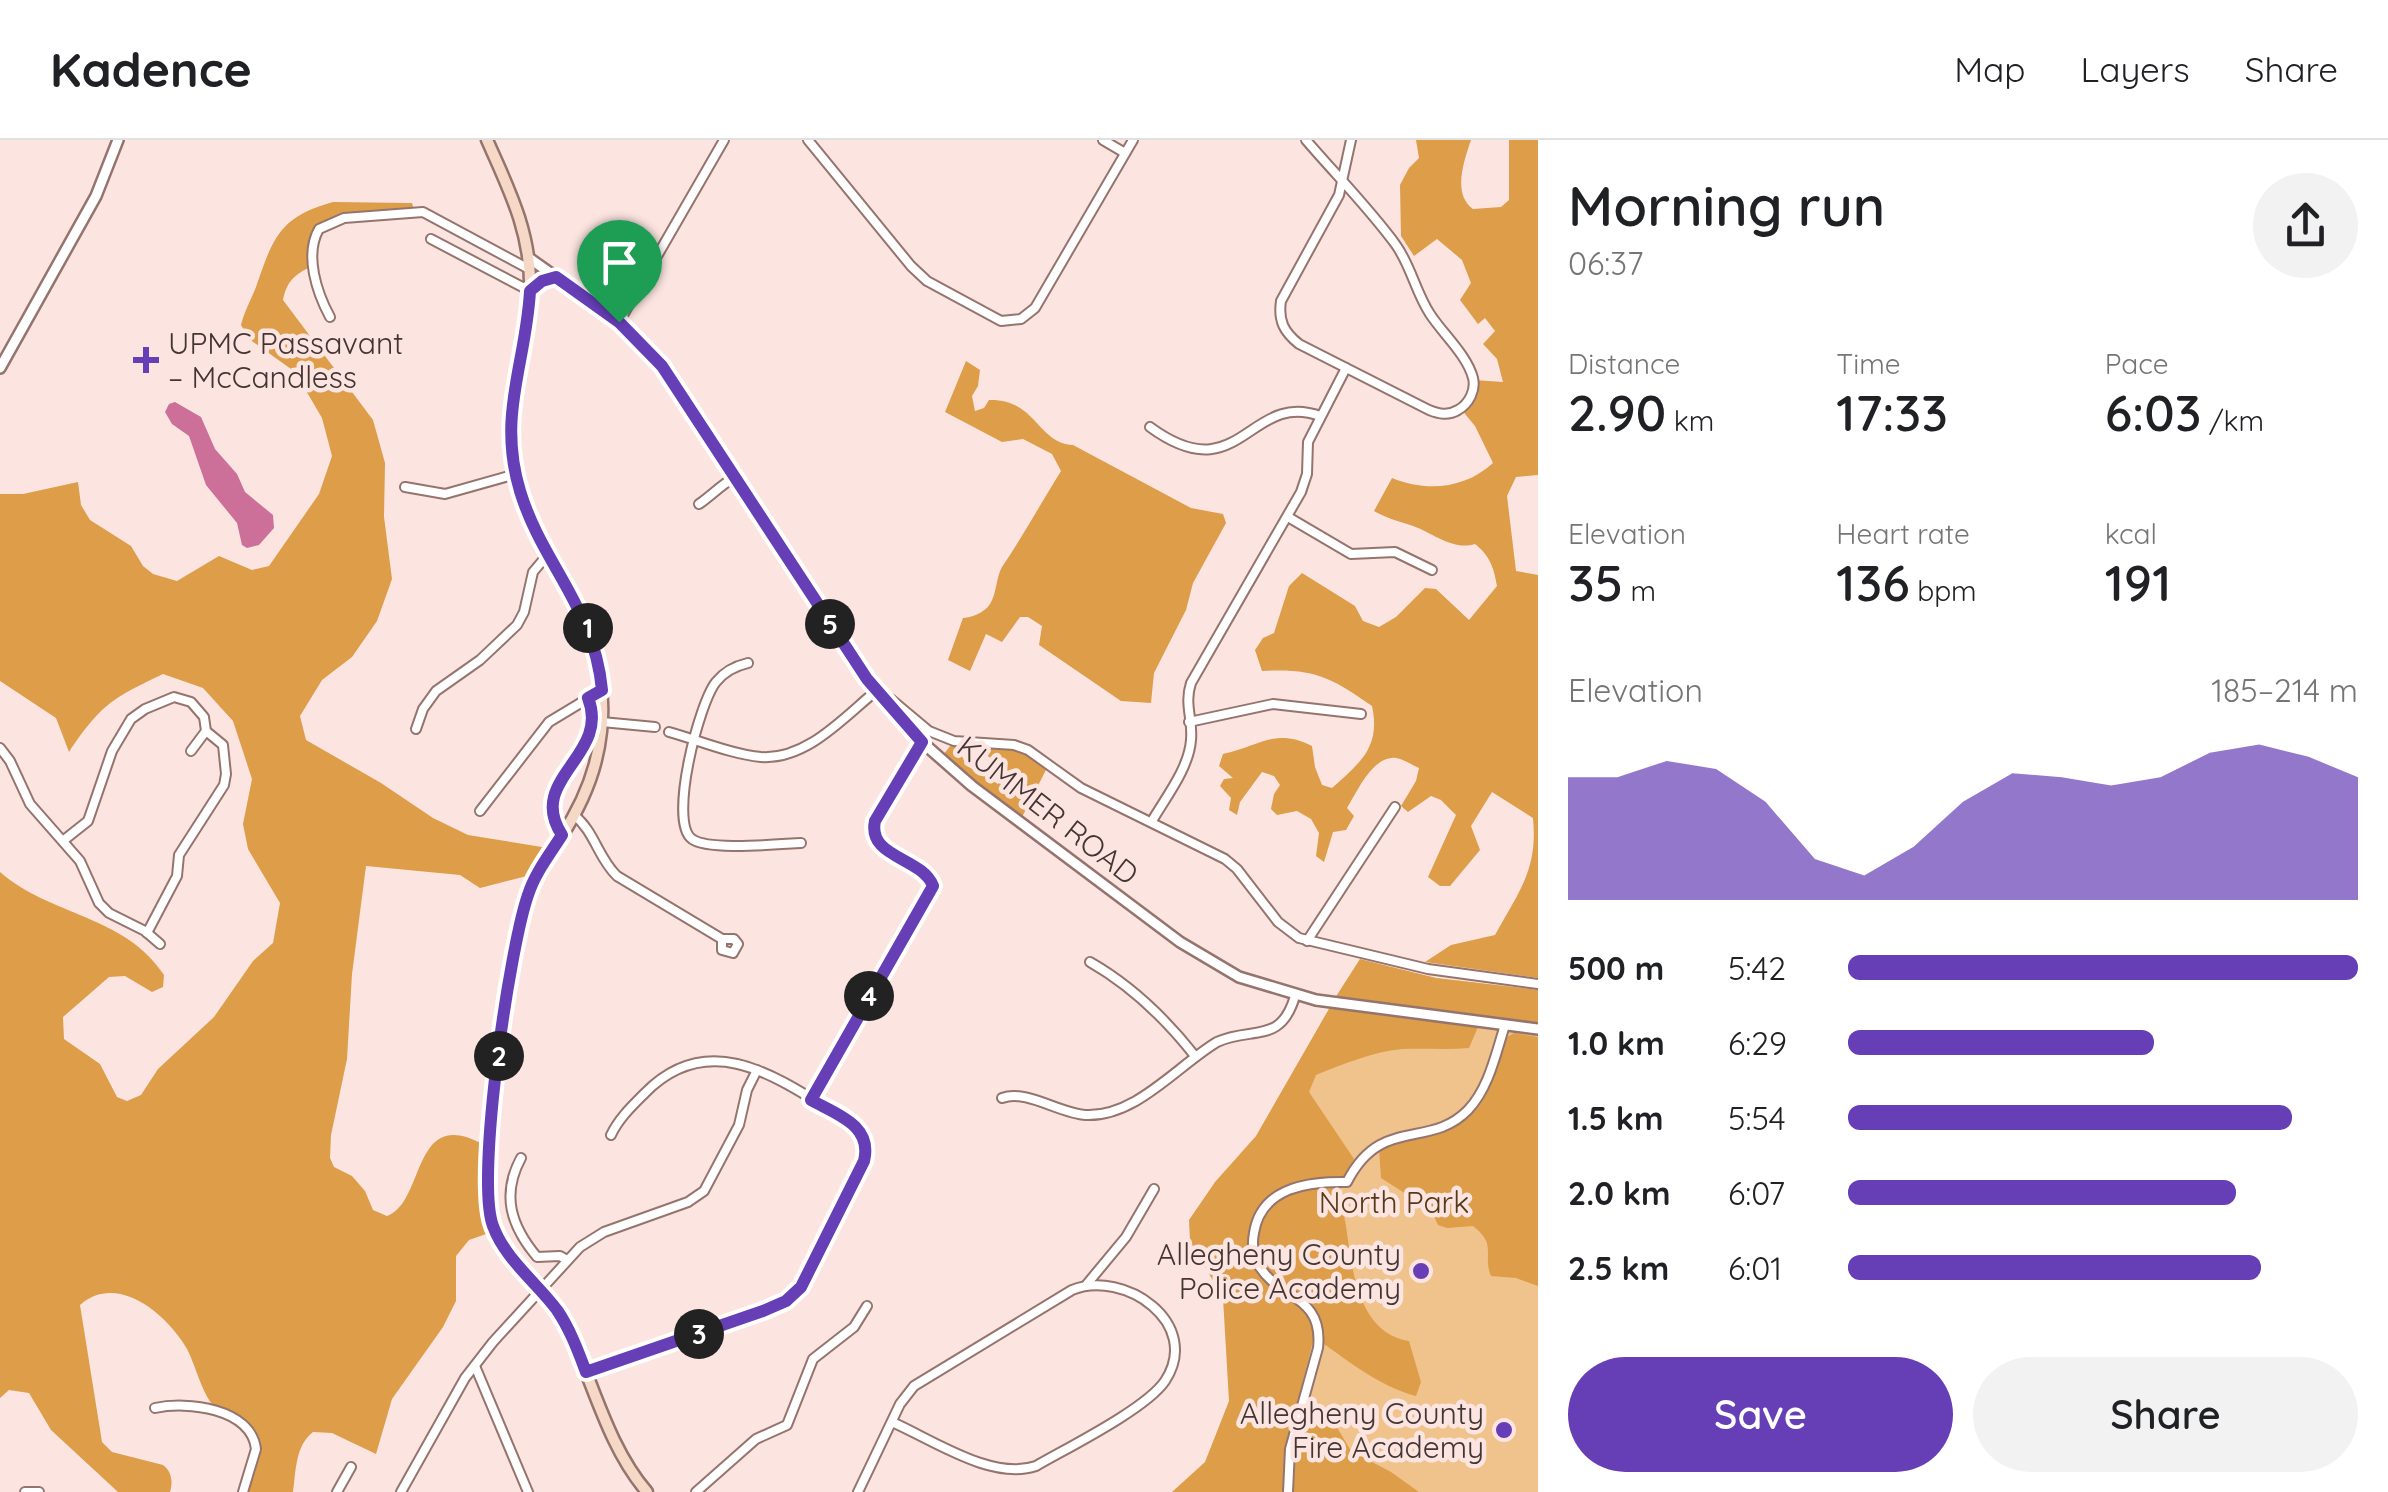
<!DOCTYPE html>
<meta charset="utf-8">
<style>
:root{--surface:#fff;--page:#f2f2f2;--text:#202124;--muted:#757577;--line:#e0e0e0;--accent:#663eb6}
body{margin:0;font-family:Quicksand,sans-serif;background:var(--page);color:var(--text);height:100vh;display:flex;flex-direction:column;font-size:38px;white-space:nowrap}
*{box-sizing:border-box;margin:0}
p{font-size:32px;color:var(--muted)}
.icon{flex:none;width:55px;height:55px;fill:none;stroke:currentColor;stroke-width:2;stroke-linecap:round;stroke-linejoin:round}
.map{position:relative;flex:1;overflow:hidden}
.details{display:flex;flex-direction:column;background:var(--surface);width:850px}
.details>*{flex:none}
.pin{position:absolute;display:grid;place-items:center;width:85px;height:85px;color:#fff;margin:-102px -42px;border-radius:50% 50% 50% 0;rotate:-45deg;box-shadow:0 0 10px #0007}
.pin .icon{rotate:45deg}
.km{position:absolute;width:50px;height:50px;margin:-25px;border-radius:50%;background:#222;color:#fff;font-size:28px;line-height:50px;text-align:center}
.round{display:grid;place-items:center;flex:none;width:105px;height:105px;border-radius:52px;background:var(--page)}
.headline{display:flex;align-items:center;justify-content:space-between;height:170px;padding:0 30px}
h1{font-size:55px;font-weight:600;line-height:75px}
.figures{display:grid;grid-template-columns:repeat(3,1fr);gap:15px;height:170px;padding:10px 30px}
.figures div{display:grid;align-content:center}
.figures b{font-size:50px;font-weight:600}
.figures small{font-size:28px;font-weight:400}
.figures p{font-size:28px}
.chart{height:280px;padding:20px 30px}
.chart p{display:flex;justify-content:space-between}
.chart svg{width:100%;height:180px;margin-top:10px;fill:var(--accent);opacity:.7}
.action{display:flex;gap:20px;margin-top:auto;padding:20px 30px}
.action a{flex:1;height:115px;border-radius:60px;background:var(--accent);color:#fff;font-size:40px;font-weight:600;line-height:115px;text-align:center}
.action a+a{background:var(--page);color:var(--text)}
ul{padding:0 30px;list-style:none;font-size:32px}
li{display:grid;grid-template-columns:160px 120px 1fr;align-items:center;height:75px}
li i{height:25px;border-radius:12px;background:var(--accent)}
header{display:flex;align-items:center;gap:60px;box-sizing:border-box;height:140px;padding:0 50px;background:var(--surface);border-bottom:2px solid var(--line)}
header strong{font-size:48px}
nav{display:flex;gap:55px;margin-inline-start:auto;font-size:35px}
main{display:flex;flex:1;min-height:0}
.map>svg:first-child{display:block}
.green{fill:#f0c28c}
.forest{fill:#dd9d49}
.water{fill:#cc7099}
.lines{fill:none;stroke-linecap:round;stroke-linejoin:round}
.minor-casing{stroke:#95746d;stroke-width:12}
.tertiary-casing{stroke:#95746d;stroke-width:14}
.secondary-casing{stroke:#95746d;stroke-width:15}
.minor{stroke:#fff;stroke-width:8}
.tertiary{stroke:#fff;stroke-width:9}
.secondary{stroke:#f5d8c5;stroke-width:10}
.route-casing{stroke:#fff;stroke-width:20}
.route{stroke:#663eb6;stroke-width:12}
.poi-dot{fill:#663eb6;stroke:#fce5e1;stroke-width:4}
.labels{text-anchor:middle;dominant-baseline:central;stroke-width:9;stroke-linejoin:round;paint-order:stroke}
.poi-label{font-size:30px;fill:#433532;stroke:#fce5e1;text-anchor:end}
.street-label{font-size:30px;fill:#433532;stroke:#fce5e1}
.park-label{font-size:30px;fill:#553a17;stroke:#fce5e1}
</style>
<header>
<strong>Kadence</strong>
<nav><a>Map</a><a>Layers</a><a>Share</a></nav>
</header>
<main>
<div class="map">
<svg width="1538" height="1352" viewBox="0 0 1538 1352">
<rect width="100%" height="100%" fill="#fce5e1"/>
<polygon class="green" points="1376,824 1436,838 1538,850 1538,1352 1199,1352 1300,1175 1191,1112"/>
<g class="forest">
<path d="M1416,0H1471C1464,21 1452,54 1473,69L1501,67L1509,60V0H1538V335L1516,337L1507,356L1516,431L1538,435V838L1425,822L1451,805L1495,795C1519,751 1538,730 1533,678L1492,652L1471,686L1480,710L1450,746H1440L1428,737L1456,675L1441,660L1431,656L1408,672L1401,666L1416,641L1419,628C1412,625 1403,619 1396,618C1373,615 1357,652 1347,668L1354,676L1346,690L1333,692L1324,722L1316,716L1319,693L1311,679L1297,671L1277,675L1271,669L1274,654L1280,645L1274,636L1262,632L1240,662L1237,675L1229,670L1231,658L1220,646L1224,639L1233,638L1219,626L1223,614C1258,607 1275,587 1312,606L1315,627L1322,645L1332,648C1360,623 1381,607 1372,566C1331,537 1313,528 1262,531L1255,510L1263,498L1274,493L1289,446L1302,433L1355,466L1363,481L1379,487L1396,477L1425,448L1436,449L1469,480L1497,446C1494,428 1490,416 1475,404C1453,411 1433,393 1413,386C1399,381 1388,379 1374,371L1392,338C1426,352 1465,349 1493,323L1475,286L1461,269L1474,240L1503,242L1497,219L1483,204L1495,191L1485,178L1478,184L1460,160L1471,143L1462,120L1437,99L1414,116L1401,96L1400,45L1409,28L1419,18Z"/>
<path d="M333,62L412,63L414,70C395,72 329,72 319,86C313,95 313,115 312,126C294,135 287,141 283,160L373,280L385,323L384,377L392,439L377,481L352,517L322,540L300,576L306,600L381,643L433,678L468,695L548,708L531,735L480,748L460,735L366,726L352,834L347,919L331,995L330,1018L334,1027L352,1036L365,1051L373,1070L387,1076C426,1062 411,964 484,1005L481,1071L489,1093L469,1100L456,1116V1161L443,1187L392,1259L376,1314L332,1293L313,1292C295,1306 296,1331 293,1352H247L259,1308V1297C246,1277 227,1279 214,1266C203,1256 195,1224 187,1209C167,1174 117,1132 80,1165L102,1302L112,1312L163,1325C172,1332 173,1342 170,1352H118L51,1290L29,1253L9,1250L0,1258V732C50,776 125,775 164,835L163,847L152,852L125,836L109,837L63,877L64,899L100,924L117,957L127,961L141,955L158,929L214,877L253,821L273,803L280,763L248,709L243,684L252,639L233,581L203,548L163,534C113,558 101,564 69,612L56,578L0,541V354H23L78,342L81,365L90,380L131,406L143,426L153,434L177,441L219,416L252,430L269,426L319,354L332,316L322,278L301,242L291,229L249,199L241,185C244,172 251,160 256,147C273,98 279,77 333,62Z"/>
<path d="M966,221L980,230L978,246L972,256L975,271L984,268L989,260C1037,259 1037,303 1073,305L1191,368L1223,374L1226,383L1193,443L1186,470L1154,533L1151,563L1121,561L1039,505L1042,486L1028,477H1020L1002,502L986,494L970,531L948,520L963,478C973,477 984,473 990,464C997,453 996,437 1002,427C1023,396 1041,363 1061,331L1052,314L1023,299L1002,302L945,272Z"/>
<polygon points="954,601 967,626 998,644 1002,638 1003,627 985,614 979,604 1014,605 1049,624 1020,681 940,619"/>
<polygon points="1360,819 1436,838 1538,850 1538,886 1335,858"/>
<path d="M1330,867L1478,887L1469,908C1447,910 1425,908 1403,909C1375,911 1343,924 1316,935L1309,952L1354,1019C1349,1028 1342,1037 1341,1048C1340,1060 1344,1074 1346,1086C1352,1127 1357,1193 1409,1201L1421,1242L1416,1256C1378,1246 1346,1219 1314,1197L1299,1256L1329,1274L1351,1311L1391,1332L1419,1352H1172L1205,1322L1229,1261L1223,1158L1190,1101L1189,1080L1215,1042L1256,996Z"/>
<path d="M1514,893L1538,897V1146L1516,1138L1491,1136C1482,1115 1498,1105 1473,1086L1447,1088L1438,1085L1431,1070L1381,1038L1379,1009C1398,1000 1421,1000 1442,993C1488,976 1492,939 1507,897Z"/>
</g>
<polygon class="water" points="175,262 201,277 215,309 237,334 245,352 273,375 274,388 259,405 247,408 242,405 237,383 206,345 189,296 172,284 165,272 169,264"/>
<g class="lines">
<g class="minor-casing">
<g id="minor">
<polyline points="808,0 911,126 927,141 1001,181 1021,179 1035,168 1133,0"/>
<polyline points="1103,0 1125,13"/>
<path d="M1306,0C1336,35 1369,68 1396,105C1411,126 1416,153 1430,174C1443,194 1467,215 1473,238C1476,250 1469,264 1458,270C1448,276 1439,274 1429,270L1299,204C1284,192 1278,181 1281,161L1339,55L1351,0"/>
<polyline points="431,99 530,151"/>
<path d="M330,177C317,153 304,115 319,89L344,78L423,72L529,129"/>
<polyline points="619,182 724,0"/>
<path d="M1150,287C1240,353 1249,250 1320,276"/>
<polyline points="405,347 445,354 516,334"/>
<path d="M699,364C712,355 721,345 735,337"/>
<polyline points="1288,377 1351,414 1395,412 1432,430"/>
<path d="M748,523C735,526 724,532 716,542C699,563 668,682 692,699C708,711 778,704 801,703"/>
<polyline points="602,582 655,587"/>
<polyline points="1189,582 1273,564 1361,574"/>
<polyline points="416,589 423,569 436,551 480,520 517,485 524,472 533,432 549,413"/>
<path d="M669,592C698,600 731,614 761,617C807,620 844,577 876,551L892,560L929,591L954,601L1014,605L1028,610L1081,648L1225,719L1237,729L1278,782L1299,798L1428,829L1538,844"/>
<polyline points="0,608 10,621 30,664 80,721 99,763 109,773 145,791 160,804"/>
<polyline points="480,671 549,582 602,550"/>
<path d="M574,675C595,692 598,718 617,736L722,799H734L738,804L733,813L722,810V799"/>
<path d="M1152,681C1166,657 1189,628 1191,600C1193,579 1184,564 1191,543L1301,352L1307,334L1308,302L1346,228"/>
<path d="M562,695C525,639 612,616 588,558"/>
<polyline points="64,700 88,681 112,611 131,579 145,569 174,557 191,562 204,577 206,591 191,611"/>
<polyline points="147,793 177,736 179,715 224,645 226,634 223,605 206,591"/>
<polyline points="1307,801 1395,667"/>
<path d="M1090,822C1132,846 1165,878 1195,916"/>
<path d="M1002,958C1027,949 1060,974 1086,975C1136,977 1177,926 1217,902C1252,886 1281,905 1295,856"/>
<path d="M811,959L933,746C922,717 867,718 875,681L922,602"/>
<path d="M521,1018C501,1055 511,1086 537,1117L560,1116L567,1120"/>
<polyline points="1087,1144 1126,1097 1154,1049"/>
<polyline points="475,1226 528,1352"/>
<path d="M587,1232L763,1171L792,1157L813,1127L864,1021C868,1006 866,993 853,984C787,945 714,883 645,953C633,965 619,978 611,995"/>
<path d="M155,1268C187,1261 251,1268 256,1309L243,1352"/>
<polyline points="25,1352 39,1352"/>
<polyline points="337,1352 351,1327"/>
<polyline points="401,1352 465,1238 493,1202 580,1107 604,1092 688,1062 704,1051 739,985 747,950 757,930"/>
<polyline points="696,1352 756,1299 787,1285 813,1219 854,1187 867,1166"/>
<path d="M858,1352L900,1264L914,1246L1072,1150C1124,1129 1203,1183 1165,1241C1146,1269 1067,1308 1036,1326C992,1341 933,1300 892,1282"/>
<path d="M1288,1352L1290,1309L1318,1208C1324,1154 1277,1159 1258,1124C1253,1114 1252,1103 1254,1093C1261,1047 1309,1041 1347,1042C1381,975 1429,1010 1468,970C1489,948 1496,913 1505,885"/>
</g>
</g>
<g class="tertiary-casing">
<g id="tertiary">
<polyline points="529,118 608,174 662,227 867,539 922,602 972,646 1180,802 1239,837 1316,860 1538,889"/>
<polyline points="530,151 542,141 556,137"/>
<polyline points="0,228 96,56 118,0"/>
</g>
</g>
<g class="secondary-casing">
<path id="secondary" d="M487,0C509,49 532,95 530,151C528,219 500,266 517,338C525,375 547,407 565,440C591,487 607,539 601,592C597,631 582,665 561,697C548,716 535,735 527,756C509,808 475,1039 493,1086C508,1127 550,1150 568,1189C593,1242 608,1307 647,1352"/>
</g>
<use href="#minor" class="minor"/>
<use href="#tertiary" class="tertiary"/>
<use href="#secondary" class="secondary"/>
</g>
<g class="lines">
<g class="route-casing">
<path id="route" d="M556,137L619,182L662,226L867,539L922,602L875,681C867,718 922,717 933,746L811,960C836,974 873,985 864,1021L801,1147L786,1161L763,1171L586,1232C578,1211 570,1189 557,1170C536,1142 505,1119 493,1086C475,1039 510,806 528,755C535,733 550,714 562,695C525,639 611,616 588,558L602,550C594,466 542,424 520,351C497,275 526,224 530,151L542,141Z"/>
</g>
<use href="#route" class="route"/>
</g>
<g class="poi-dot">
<path d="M141 205h10v10h10v10h-10v10h-10v-10h-10v-10h10z"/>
<circle cx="1421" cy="1131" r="10"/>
<circle cx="1504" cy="1290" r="10"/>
</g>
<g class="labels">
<g class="poi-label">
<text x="168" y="203" text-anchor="start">UPMC Passavant<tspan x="168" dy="34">– McCandless</tspan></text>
<text x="1401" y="1114">Allegheny County<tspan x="1401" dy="34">Police Academy</tspan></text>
<text x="1484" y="1273">Allegheny County<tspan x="1484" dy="34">Fire Academy</tspan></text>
</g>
<g class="street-label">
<text transform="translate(1048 670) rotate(38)">KUMMER ROAD</text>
</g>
<g class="park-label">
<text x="1394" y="1062">North Park</text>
</g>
</g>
</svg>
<div class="pin" style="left:619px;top:182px;background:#1e9e55"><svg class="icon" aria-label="arrive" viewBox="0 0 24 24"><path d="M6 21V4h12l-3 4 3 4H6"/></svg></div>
<b class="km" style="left:588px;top:488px">1</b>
<b class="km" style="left:499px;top:916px">2</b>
<b class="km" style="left:699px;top:1194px">3</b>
<b class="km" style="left:869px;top:856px">4</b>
<b class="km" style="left:830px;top:484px">5</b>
</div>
<section class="details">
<div class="headline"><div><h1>Morning run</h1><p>06:37</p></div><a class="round"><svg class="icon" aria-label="share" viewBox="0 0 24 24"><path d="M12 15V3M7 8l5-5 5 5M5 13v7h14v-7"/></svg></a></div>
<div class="figures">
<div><p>Distance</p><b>2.90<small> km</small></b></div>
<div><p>Time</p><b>17:33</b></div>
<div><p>Pace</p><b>6:03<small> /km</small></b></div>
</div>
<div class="figures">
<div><p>Elevation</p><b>35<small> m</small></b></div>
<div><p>Heart rate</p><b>136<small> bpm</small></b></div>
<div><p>kcal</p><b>191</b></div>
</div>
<div class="chart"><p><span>Elevation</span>185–214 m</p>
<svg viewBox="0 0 160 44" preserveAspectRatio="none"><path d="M0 44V14L10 14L20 10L30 12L40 20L50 34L60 38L70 31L80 20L90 13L100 14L110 16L120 14L130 8L140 6L150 9L160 14V44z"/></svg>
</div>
<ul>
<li><b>500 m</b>5:42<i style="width:100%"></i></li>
<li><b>1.0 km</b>6:29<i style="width:60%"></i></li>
<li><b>1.5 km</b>5:54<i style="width:87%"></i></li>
<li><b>2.0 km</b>6:07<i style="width:76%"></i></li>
<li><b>2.5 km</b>6:01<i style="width:81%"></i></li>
</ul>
<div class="action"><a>Save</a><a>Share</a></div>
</section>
</main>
